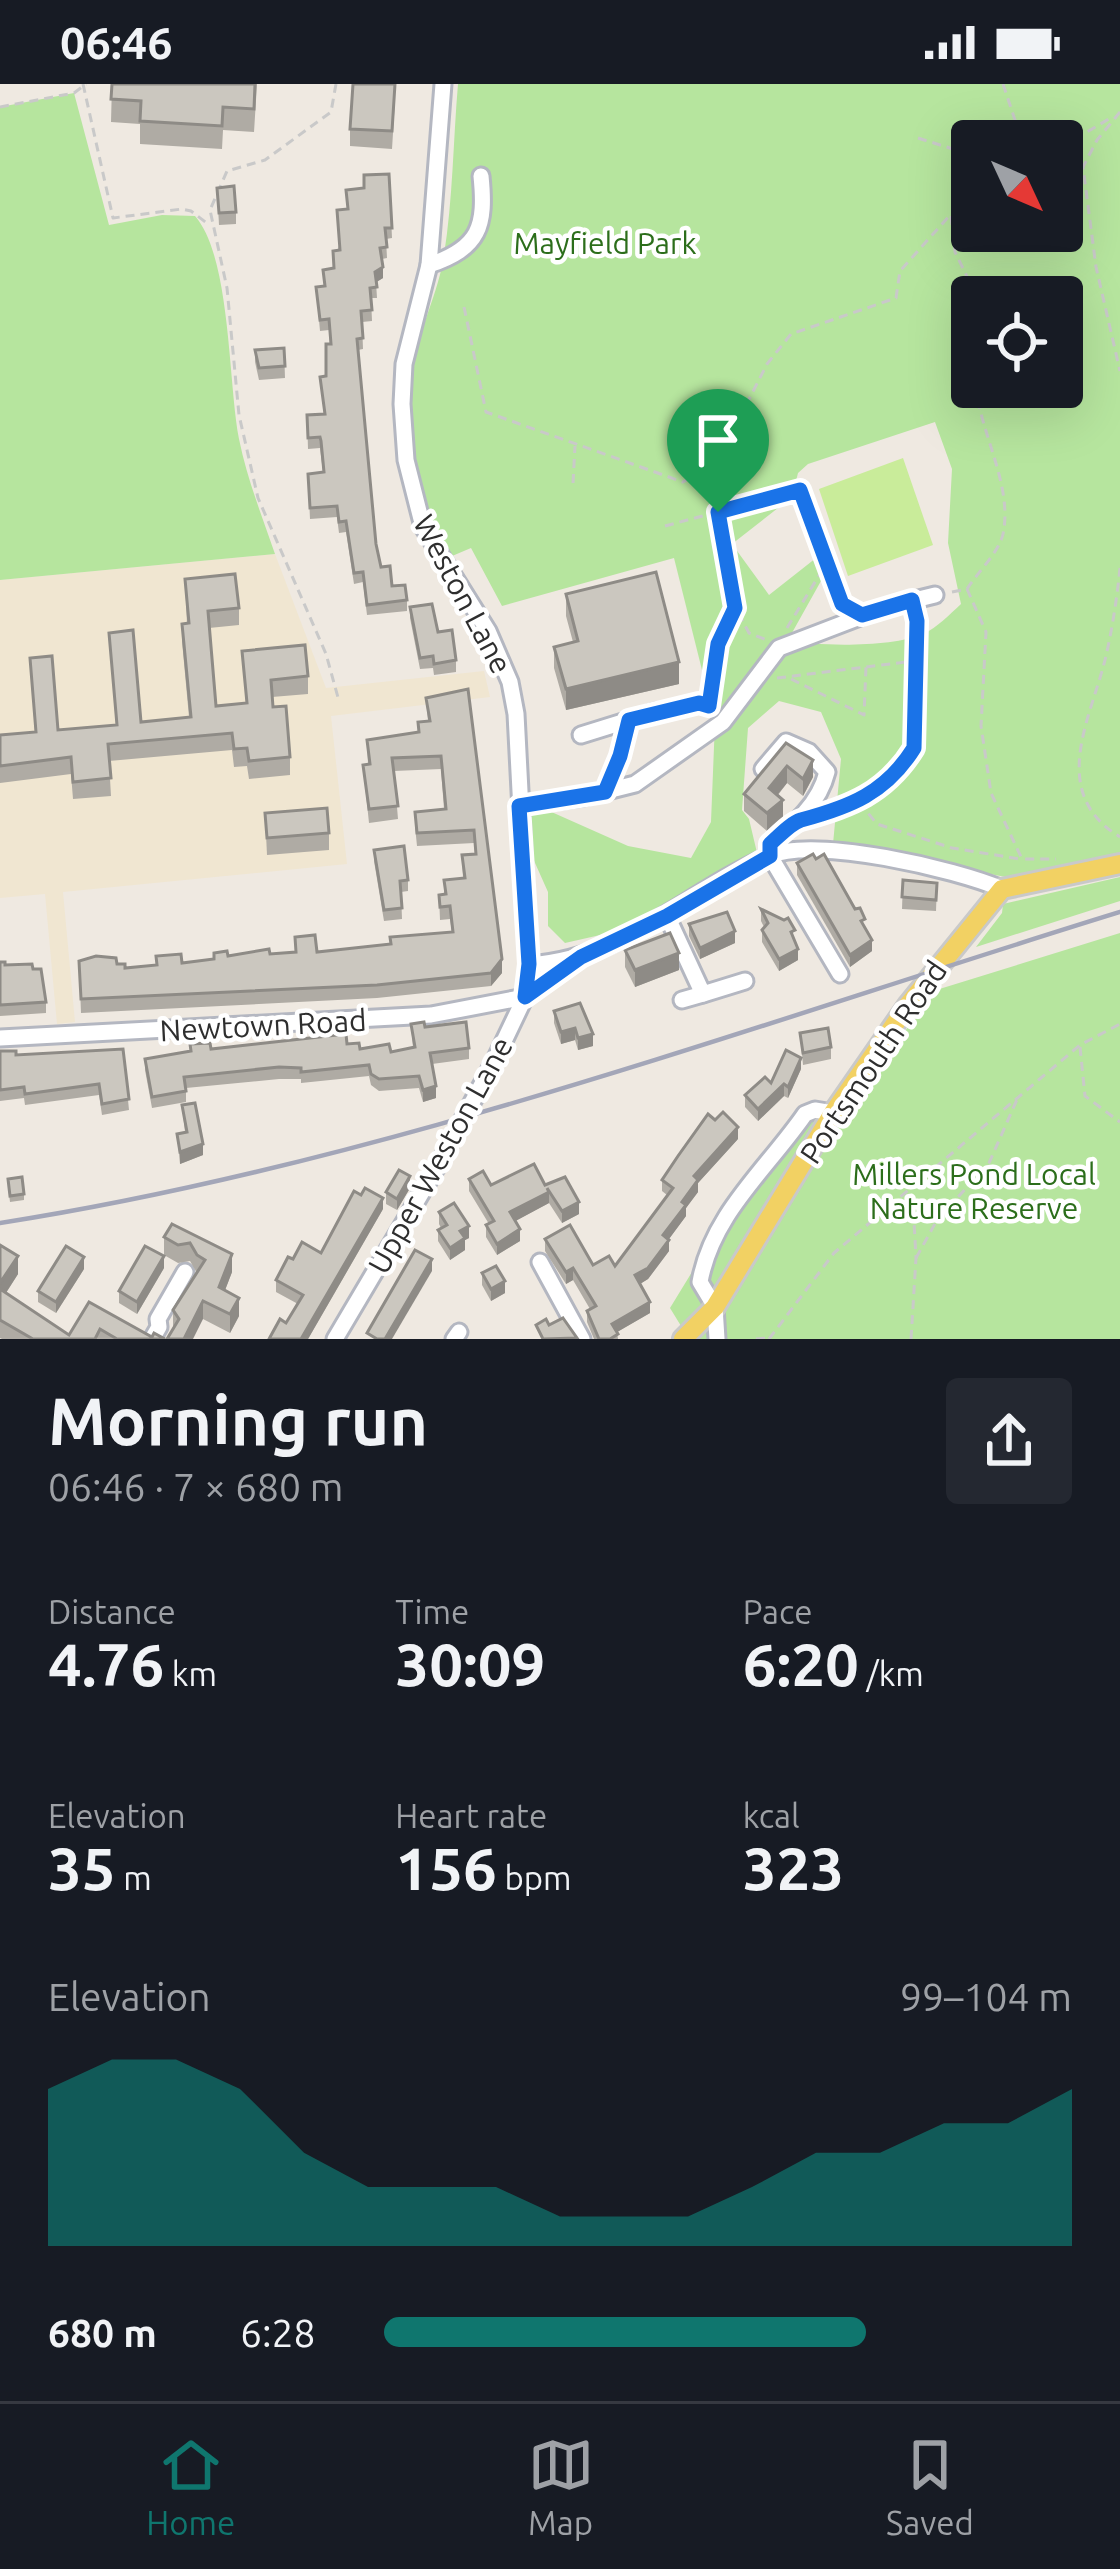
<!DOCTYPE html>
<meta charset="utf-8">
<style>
:root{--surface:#171b24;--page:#242831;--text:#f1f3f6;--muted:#9ea1a6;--line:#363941;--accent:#0f766e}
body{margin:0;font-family:Ubuntu,sans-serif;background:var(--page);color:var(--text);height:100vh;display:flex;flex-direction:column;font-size:45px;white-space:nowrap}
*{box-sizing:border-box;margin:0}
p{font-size:39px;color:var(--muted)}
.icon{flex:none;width:66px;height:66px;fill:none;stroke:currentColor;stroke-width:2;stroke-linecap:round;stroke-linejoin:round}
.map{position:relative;height:1255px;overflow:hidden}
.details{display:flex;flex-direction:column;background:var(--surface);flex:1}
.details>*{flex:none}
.needle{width:78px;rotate:134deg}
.buttons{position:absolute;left:951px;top:36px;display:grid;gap:24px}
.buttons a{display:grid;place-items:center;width:132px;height:132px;border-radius:12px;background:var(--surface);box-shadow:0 12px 48px #0002;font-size:60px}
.pin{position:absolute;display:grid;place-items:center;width:102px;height:102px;color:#fff;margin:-123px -51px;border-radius:50% 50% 50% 0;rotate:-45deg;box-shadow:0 0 12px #0007}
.pin .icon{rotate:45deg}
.round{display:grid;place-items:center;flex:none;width:126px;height:126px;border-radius:12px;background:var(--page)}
.summary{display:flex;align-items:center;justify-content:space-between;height:204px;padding:0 48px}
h1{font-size:66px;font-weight:700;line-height:90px}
.stats{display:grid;grid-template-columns:repeat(3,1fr);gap:18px;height:204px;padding:12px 48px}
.stats div{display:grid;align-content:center}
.stats b{font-size:60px;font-weight:700}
.stats small{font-size:33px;font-weight:400}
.stats p{font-size:33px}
.chart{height:336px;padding:24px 48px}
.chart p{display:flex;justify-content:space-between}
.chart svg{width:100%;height:216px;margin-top:12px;fill:var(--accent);opacity:.7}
ul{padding:0 48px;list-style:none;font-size:39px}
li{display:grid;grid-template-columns:192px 144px 1fr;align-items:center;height:90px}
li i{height:30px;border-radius:15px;background:var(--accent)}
.status{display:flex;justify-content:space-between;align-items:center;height:84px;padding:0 60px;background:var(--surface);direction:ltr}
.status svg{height:33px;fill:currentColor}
.tab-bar{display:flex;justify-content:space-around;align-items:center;height:168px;border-top:3px solid var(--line);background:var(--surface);font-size:33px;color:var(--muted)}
.tab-bar a{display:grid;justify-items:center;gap:6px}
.tab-bar .selected{color:var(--accent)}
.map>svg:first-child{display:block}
.education{fill:#f0e6d1}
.green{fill:#b6e59e;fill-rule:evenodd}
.pitch{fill:#c9ec9a}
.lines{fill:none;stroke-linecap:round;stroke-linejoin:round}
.minor-casing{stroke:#b4b7c1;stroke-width:21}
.major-casing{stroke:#c9c9c9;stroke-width:24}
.path{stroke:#c9c9c9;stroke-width:3;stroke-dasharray:9 6;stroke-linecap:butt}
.minor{stroke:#fff;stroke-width:15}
.major{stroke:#f2d163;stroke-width:18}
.rail{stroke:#a3a6b8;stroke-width:4.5}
.minor-bridge-casing{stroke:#b4b7c1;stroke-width:21;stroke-linecap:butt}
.minor-bridge{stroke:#fff;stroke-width:15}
.wall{fill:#afaba4}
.shaded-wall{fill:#8e8b86}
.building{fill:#cbc7bf;stroke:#8e8b86;stroke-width:3}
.route-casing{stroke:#fff;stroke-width:24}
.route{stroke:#1a73e8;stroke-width:15}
.labels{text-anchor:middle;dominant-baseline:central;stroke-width:9;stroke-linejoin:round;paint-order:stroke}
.park-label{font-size:30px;fill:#2c6e1b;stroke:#fff}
.street-label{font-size:30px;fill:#2e2e2e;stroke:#fff}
</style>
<div class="status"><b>06:46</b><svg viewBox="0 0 49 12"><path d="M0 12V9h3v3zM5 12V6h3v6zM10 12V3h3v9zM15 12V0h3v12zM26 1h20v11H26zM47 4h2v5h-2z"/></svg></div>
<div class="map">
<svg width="1120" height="1255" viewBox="0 0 1120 1255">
<rect width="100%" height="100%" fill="#efe9e1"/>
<polygon class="education" points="275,470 326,604 484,587 490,613 331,632 347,780 63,808 75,938 57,940 45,810 0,814 0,496"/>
<g class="green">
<path d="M458,0H1120V770L1016,795L833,760L841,675L821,628L779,617L748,644L742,726L749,735L758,773L609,849L565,859L548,842V808L527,761L528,728L547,726L628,762L691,774L711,738L715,638L674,474L502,522L471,464L445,475C417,421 402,355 410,294C415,254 436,216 443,177C453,119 453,58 458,0ZM972,57H1062V147H972ZM972,213H1062V303H972ZM935,338L952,385L948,459L961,520C949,531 938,543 923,550C894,563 819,563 788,556L826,488L816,474L769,511L732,460L792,413L798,389L808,380Z"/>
<path d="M74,9L109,141L162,131L195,132C231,173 228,298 239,355C247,395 262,432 275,470L0,496V23Z"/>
<polygon points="1120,793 1120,817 976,863 1002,829 1003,820"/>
<polygon points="1120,849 1120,1255 689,1255 670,1224 692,1188 761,1095 813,1034 857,1016 933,907"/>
</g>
<polygon class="pitch" points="903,374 933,461 848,492 819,405"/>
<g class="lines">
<g class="minor-casing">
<g id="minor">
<polyline points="443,0 429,181 404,280 402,320 406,376 423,443 488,547 510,598 516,630 529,881 525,913 495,976"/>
<path d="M429,181C480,164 486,142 481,92"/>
<polyline points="581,651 655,628"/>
<path d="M763,685L786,658L809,668L827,688C819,720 795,740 770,760V772L840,890"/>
<polyline points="605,708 620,672 629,636"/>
<polyline points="519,722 583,713 635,700 723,638 779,564 886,523 935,511"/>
<polyline points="667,832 703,910 745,897"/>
<path d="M529,881C626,874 686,808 769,772C815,752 955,785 1002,805"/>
<polyline points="682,916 703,910"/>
<polyline points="0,954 431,931 525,913 581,873"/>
<polyline points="540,1178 582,1255"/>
<polyline points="152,1255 159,1243 158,1235 185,1188"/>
<polyline points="335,1255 441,1076"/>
<polyline points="454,1255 459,1248"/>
<path d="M717,1255L715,1223L700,1198C712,1130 767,1085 805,1030L815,1026L833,1029"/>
</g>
</g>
<g class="major-casing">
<polyline id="major" points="683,1255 715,1223 833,1029 908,921 1002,805 1120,780"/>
</g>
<g class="path">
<polyline points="83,0 113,134 182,125 191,127 208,140"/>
<polyline points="336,0 331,28 265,76 227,87 210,126 227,204 239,331 258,414 326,570 339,617"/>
<polyline points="1003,0 1022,57"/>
<polyline points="0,23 74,9 86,0"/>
<polyline points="1120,28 1097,56 1083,83 1096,183 1120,287"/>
<polyline points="918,54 972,71"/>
<polyline points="1062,63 1112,33"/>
<polyline points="951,132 955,168 977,213"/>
<polyline points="464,223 486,328 683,398 717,378 767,280 791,250 896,214 900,187 951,130 972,118"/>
<polyline points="708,383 733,519 749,549 767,556"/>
<polyline points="573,399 575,362"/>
<polyline points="665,442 800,406 845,522"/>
<path d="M1120,484C1117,514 1112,547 1105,576C1090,636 1048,709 1120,753"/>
<polyline points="967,505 986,548 981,642 991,709 1022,775 1056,775"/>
<path d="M952,508L967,505C977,489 999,468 1003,450C1013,402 981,351 976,303"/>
<polyline points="787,544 826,480"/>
<polyline points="777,594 914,577"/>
<polyline points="791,595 864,631 866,583"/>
<polyline points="709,622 718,560 734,526"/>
<polyline points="667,626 704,619 715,626"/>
<polyline points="859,718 877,740 952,764 1020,775"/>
<path d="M820,734C858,716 892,701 914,664L915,530"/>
<polyline points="1080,963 1085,1012 1120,1038"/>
<polyline points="916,1174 937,1136 989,1079 1019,1011"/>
<polyline points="756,1255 768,1254"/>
<polyline points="769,1255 834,1169 1080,961 1120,940"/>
<polyline points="911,1255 916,1174 912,1101"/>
</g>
<use href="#minor" class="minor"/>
<use href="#major" class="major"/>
<path class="rail" d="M0,1139C379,1080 753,941 1120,828"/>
<g class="minor-bridge-casing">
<polyline id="minor-bridge" points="441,1076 495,976"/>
</g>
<use href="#minor-bridge" class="minor-bridge"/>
</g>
<g class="wall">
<polygon points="112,0 257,0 254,48 223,46 222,65 140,60 140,40 111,38"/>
<polygon points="395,16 392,65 350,62 350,45"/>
<polygon points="389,90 392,154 386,155 387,174 382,175 383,194 376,198 377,214 371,214 372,237 362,238 363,265 358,266 376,460 381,483 392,502 407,516 407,527 367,531 363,498 354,500 346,448 339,449 337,433 310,435 308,390 323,388 320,364 308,365 307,331 324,330 320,293 326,292 330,260 329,246 320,247 316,203 324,202 323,186 334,184 347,125 364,104"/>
<polygon points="217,104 236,128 236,140 219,141"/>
<polygon points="284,264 285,294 259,296 255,278 255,266"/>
<polygon points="185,495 239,524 239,541 209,544 216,622 246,619 242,567 308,592 308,610 272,613 273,623 290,673 290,691 249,695 247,682 234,683 232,666 109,677 111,712 73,715 71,690 0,699 0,651 35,648 30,574 58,646 116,641 109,549 141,638 189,633 182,557 182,540 187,540"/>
<polygon points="566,510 679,600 566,626 554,584 554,563 573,558 566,532"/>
<polygon points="410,523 438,548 456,576 456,588 434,591 433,584 420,585 410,534"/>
<polygon points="468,605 502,889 491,902 377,914 81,929 79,877 117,880 125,884 182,879 228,872 295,868 295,853 317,868 391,860 452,848 450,835 440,836 439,811 444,810 444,796 463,794 462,771 475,770 474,759 417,762 415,742 415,728 444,725 441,685 394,687 398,735 369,739 363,681 368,680 367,656 418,648 418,638 428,637 426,614"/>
<polygon points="786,659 813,693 803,712 787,699 778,711 783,733 767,747 744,727 744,710"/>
<polygon points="265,729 329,749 329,766 267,771"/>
<polygon points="374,766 408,796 408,807 401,808 402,835 384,837 374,777"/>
<polygon points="797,779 865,844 872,867 850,883 797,791"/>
<polygon points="903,796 937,799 936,827 902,825"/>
<polygon points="761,825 795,857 798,876 779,887 762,858 762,846 764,843 761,837"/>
<polygon points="689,840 735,859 700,875 689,852"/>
<polygon points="625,866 679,886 635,903 625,883"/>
<polygon points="0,878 5,881 33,885 46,918 46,929 0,932"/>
<polygon points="554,927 593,962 578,966 575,956 561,960 554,939"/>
<polygon points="411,940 425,943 469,964 469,975 432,980 436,1014 423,1018 419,1004 379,1007 371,1001 369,992 301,999 301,995 279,995 186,1004 186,1018 152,1024 145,986 145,975 211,965 347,960 360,965 391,968 413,964"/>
<polygon points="800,949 831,963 831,975 803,981"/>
<polygon points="123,965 129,1026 102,1031 99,1011 25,1021 24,1014 0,1017 0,967 16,971"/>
<polygon points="801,985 788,1014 784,1012 758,1037 745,1023 745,1011"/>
<polygon points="182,1021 203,1071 180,1080 177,1050 185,1048"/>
<polygon points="738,1055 698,1099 698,1108 686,1124 686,1132 669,1155 669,1167 648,1195 640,1200 650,1229 617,1248 618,1255 594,1255 587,1238 587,1227 590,1225 573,1196 566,1200 545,1167 545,1155 593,1181 615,1182 667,1111 662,1107 662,1096"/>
<polygon points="469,1095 491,1101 545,1101 579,1130 562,1139 549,1119 515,1137 520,1157 497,1171 486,1153 486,1141 489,1140 469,1107"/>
<polygon points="8,1101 24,1110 24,1116 10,1118"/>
<polygon points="410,1104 397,1126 386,1120 386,1108"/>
<polygon points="383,1125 308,1255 269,1255 286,1239 298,1220 276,1208 276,1196 293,1175 321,1169"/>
<polygon points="439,1128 469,1154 465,1156 465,1166 450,1176 438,1157 438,1146 441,1144 439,1140"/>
<polygon points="172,1140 232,1188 225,1206 239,1232 230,1249 203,1235 173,1244 173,1226 197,1189 190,1177 178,1179 164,1171 164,1153"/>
<polygon points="0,1161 18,1190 6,1209 69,1251 89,1218 152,1253 165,1255 2,1255 0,1254"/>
<polygon points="164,1184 137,1230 119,1219 119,1207"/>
<polygon points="84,1185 56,1229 38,1218 38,1207"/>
<polygon points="482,1189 505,1209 491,1217 482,1201"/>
</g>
<g class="shaded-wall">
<polygon points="383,183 383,194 375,199 375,188"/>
<polygon points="679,578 679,600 566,626 566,605"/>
<polygon points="813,676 813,693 803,712 803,695"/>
<polygon points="787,682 787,699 769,721 769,704"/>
<polygon points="783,716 783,733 767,747 767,729"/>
<polygon points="735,847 735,859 700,875 700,864"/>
<polygon points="872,856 872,867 850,883 850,871"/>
<polygon points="798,865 798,876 779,887 779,875"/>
<polygon points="679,869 679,886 635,903 635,886"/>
<polygon points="502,875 502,889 491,902 491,889"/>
<polygon points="575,944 575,956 561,960 561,948"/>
<polygon points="593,950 593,962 578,966 578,954"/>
<polygon points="801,974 801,985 788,1014 788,1003"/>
<polygon points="784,1000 784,1012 758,1037 758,1025"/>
<polygon points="436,1002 436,1014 423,1018 423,1006"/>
<polygon points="738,1043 738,1055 698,1099 698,1108 686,1124 686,1132 663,1163 663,1151 694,1092"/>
<polygon points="203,1060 203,1071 180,1080 180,1068"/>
<polygon points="410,1092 410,1104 397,1126 397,1115"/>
<polygon points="549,1108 549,1119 510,1140 510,1128"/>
<polygon points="383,1114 383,1125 308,1255 301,1255"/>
<polygon points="579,1118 579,1130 562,1139 562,1127"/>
<polygon points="469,1142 469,1154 465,1156 465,1166 450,1176 450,1164 460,1147"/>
<polygon points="520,1145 520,1157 497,1171 497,1160"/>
<polygon points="669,1156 669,1167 648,1195 635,1203 635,1191"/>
<polygon points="232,1170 232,1188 219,1222 219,1203"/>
<polygon points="18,1172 18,1190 0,1218 0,1199"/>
<polygon points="164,1172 164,1184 137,1230 137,1218"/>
<polygon points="84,1173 84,1185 56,1229 56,1218"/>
<polygon points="432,1175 432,1187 392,1255 385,1255"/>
<polygon points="573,1184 573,1196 566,1200 566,1188"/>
<polygon points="505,1197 505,1209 491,1217 491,1205"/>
<polygon points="239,1214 239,1232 230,1249 230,1230"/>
<polygon points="203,1217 203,1235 193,1255 184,1255"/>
<polygon points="650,1218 650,1229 612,1251 612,1240"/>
</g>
<g class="building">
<polygon points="112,0 255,0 254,25 223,23 222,42 140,37 141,17 111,15"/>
<polygon points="353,0 395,0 392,47 350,45"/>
<polygon points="389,90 392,144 385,144 387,163 380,164 383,183 375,188 377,203 370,204 372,226 361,227 363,254 357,255 376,460 381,483 390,482 392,502 405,501 407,516 367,521 363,488 354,489 346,437 339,438 337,422 310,424 308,390 324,388 321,357 320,353 308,354 307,331 325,330 320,293 326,292 326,260 331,260 329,235 320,236 316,203 325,202 323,186 334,184 333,167 340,166 337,126 348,125 346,106 364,104 364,91"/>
<polygon points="234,102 236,128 219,129 217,104"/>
<polygon points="284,264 285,282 259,284 255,266"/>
<polygon points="656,488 679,578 566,605 554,563 578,557 566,510"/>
<polygon points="235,490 239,524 208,527 216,622 247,619 242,567 305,561 308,592 271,596 273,623 286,622 290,673 249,677 247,664 234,665 232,649 108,660 111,694 73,698 71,673 0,682 0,651 36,648 30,574 52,572 58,646 117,641 109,549 133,546 141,638 191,633 182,540 189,539 185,495"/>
<polygon points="432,520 438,548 452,546 456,576 434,580 433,572 420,574 410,523"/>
<polygon points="468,605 502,875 491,889 377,901 81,915 79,877 96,872 116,874 117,880 125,880 125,884 157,881 156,872 181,870 182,879 214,875 214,869 227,867 228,872 269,865 270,870 296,868 295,853 315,851 317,868 391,860 390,853 453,848 450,822 440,823 439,811 446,810 444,796 465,794 462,771 476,770 474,746 417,749 415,728 446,725 441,672 392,674 398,722 369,725 363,681 370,680 367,656 419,648 418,638 430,637 426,614"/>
<polygon points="786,659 813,676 803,695 787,682 769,704 783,716 767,729 744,710"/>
<polygon points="327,724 329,749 267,754 265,729"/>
<polygon points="404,762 408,796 400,797 402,824 384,826 374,766"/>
<polygon points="813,770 816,775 824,770 855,825 860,824 865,835 861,837 872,856 850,871 797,779"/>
<polygon points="903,796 937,799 936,816 902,813"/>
<polygon points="761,825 784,836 788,834 795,846 791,848 798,865 779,875 762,846 768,839"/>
<polygon points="727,828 735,847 700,864 689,840"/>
<polygon points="670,849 679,869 635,886 625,866"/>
<polygon points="0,878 5,878 5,881 32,880 33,885 41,885 46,918 0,921"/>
<polygon points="580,919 593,950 578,954 575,944 561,948 554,927"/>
<polygon points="424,938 425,943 466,938 469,964 430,969 436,1002 423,1006 419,992 379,995 371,990 369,981 301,988 301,984 279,983 184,993 186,1007 152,1013 145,975 191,967 190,960 210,959 211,965 346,950 347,960 359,959 360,965 389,960 391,968 415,963 411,940"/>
<polygon points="828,944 831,963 803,969 800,949"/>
<polygon points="123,965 129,1015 102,1020 99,1000 25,1010 24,1003 0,1006 0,967 16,967 16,971"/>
<polygon points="786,966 801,974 788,1003 784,1000 758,1025 745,1011 765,993 771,999"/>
<polygon points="195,1019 203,1060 180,1068 177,1050 187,1048 182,1021"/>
<polygon points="723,1028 738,1043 694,1092 698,1096 682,1118 686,1121 663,1151 669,1156 648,1184 635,1191 650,1218 612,1240 618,1250 610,1255 599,1255 587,1227 596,1222 573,1184 566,1188 545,1155 570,1141 593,1181 609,1172 615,1182 673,1104 662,1096 678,1072 708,1030 715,1036"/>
<polygon points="534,1080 545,1101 565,1093 579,1118 562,1127 547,1104 549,1108 510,1128 520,1145 497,1160 486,1141 494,1137 469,1095 483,1087 491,1101"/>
<polygon points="399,1086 410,1092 397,1115 386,1108"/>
<polygon points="22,1093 24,1110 10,1112 8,1095"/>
<polygon points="365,1104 383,1114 301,1255 269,1255 280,1235 286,1239 303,1211 276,1196 288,1173 293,1175 302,1158 321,1169 354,1107 361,1111"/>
<polygon points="454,1119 469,1142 460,1147 465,1154 450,1164 438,1146 447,1141 439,1128"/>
<polygon points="172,1140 232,1170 219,1203 239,1214 230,1230 203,1217 184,1255 167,1255 179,1235 173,1226 205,1176 197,1171 190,1159 178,1161 164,1153"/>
<polygon points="0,1161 18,1172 0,1199"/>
<polygon points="66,1162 84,1173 56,1218 38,1207"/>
<polygon points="145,1162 164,1172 137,1218 119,1207"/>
<polygon points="415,1166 432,1175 385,1255 377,1255 367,1249"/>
<polygon points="496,1182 505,1197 491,1205 482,1189"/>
<polygon points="0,1205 69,1251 89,1218 152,1253 154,1249 165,1255 117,1255 100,1245 95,1255 33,1255 0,1236"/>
<polygon points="563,1234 577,1254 543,1255 536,1241 546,1235 549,1241"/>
</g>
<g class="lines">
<g class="route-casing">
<path id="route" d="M800,406L842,520L862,531L912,516L917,537L914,664C886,709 850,723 801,736C791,739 779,752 770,760V772L667,832L581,873L525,913L529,880L519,722L605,708L620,672L629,636L699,619L709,622L718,560L735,524L718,428Z"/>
</g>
<use href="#route" class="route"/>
</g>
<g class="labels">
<g class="park-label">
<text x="605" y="159">Mayfield Park</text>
<text x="974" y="1090">Millers Pond Local<tspan x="974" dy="34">Nature Reserve</tspan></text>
</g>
<g class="street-label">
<text transform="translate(463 510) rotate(62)">Weston Lane</text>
<text transform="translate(263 941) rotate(-3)">Newtown Road</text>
<text transform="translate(873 978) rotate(-56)">Portsmouth Road</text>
<text transform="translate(440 1071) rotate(-61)">Upper Weston Lane</text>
</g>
</g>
</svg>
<div class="buttons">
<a><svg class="needle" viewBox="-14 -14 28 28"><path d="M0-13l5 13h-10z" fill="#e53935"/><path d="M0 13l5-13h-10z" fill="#9ea1a6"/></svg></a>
<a><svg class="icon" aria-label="locate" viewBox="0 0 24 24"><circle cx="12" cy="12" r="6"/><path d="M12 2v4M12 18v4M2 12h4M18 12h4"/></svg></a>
</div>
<div class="pin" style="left:718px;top:428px;background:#1e9e55"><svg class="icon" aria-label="arrive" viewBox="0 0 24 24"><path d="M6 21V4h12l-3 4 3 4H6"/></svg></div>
</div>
<section class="details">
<div class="summary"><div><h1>Morning run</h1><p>06:46 · 7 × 680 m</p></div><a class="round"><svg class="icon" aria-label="share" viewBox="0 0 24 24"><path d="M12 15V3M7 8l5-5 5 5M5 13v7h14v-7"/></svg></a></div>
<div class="stats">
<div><p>Distance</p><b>4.76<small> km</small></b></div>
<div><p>Time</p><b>30:09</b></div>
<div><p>Pace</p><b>6:20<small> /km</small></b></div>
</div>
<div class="stats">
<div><p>Elevation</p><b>35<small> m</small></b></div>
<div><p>Heart rate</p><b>156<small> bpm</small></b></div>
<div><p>kcal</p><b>323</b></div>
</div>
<div class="chart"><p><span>Elevation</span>99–104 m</p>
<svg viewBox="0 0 160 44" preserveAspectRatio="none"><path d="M0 44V12L10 6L20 6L30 12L40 25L50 32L60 32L70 32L80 38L90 38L100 38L110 32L120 25L130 25L140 19L150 19L160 12V44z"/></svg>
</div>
<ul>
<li><b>680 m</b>6:28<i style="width:70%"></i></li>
</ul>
</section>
<nav class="tab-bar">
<a class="selected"><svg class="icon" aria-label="home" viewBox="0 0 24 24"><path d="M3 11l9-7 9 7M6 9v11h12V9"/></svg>Home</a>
<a><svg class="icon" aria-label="map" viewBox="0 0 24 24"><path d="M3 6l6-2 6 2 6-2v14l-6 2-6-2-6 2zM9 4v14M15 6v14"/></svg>Map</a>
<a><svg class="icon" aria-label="saved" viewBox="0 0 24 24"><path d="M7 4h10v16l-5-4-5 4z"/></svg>Saved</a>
</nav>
